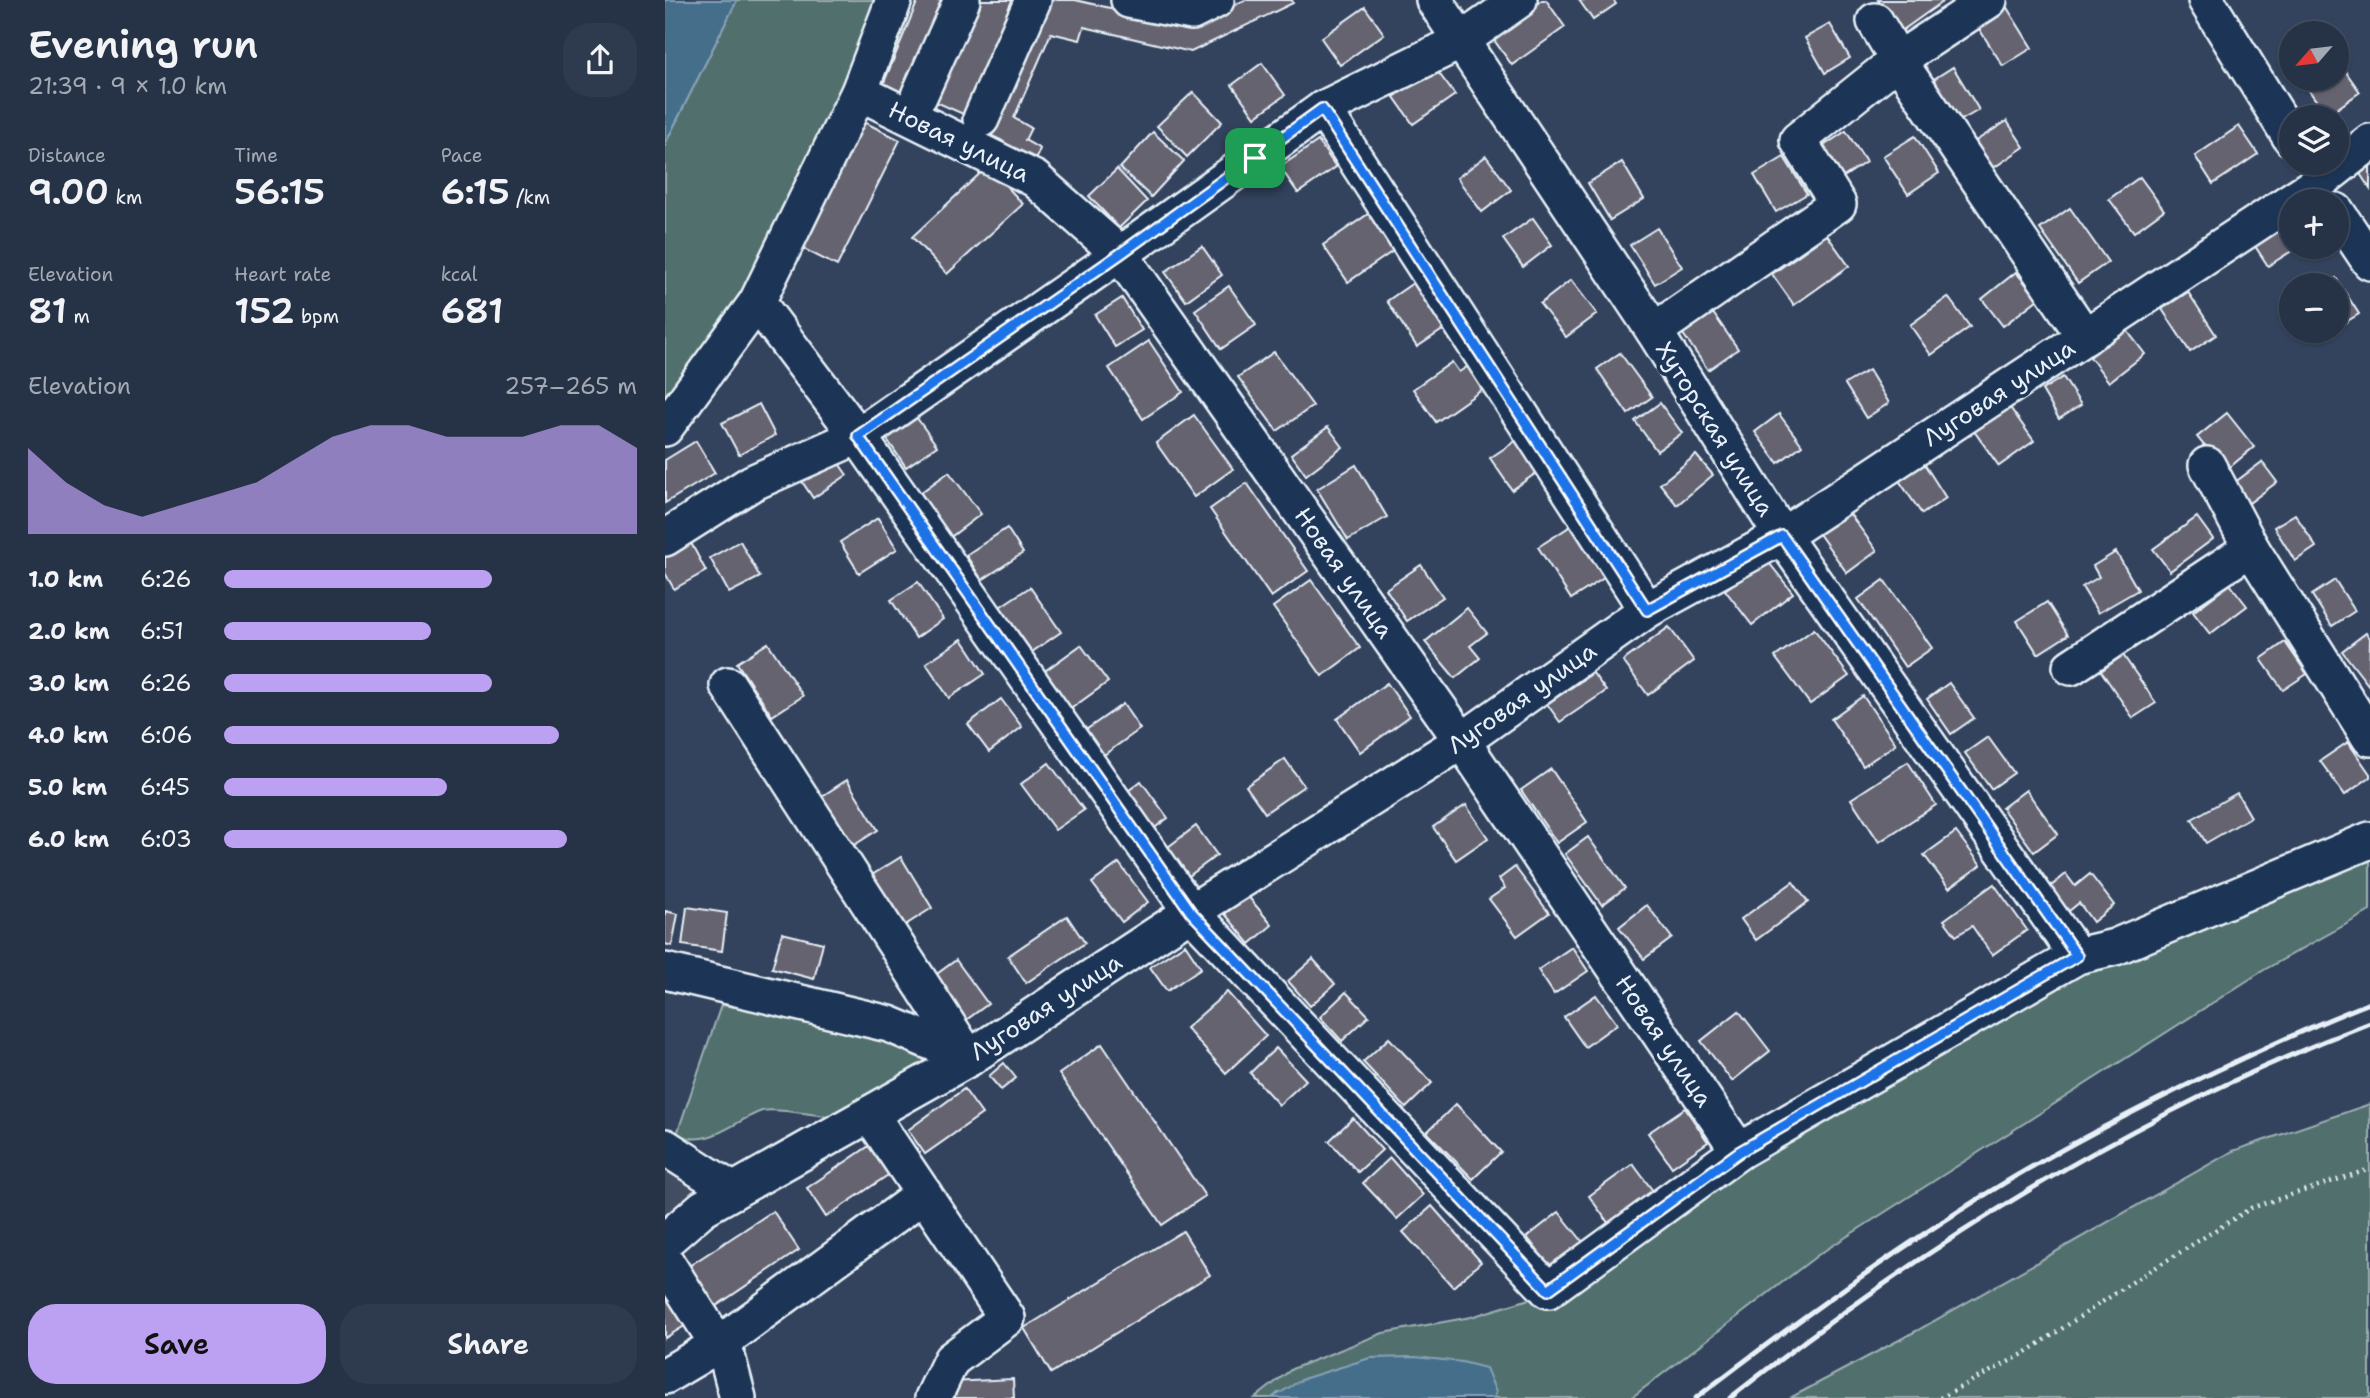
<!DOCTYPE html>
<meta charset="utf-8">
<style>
:root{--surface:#263246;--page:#2e3a4d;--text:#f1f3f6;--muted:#a4aab3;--line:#424d5f;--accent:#bca0f2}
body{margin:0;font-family:"Shantell Sans",sans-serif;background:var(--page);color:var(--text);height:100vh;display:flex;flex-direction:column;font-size:26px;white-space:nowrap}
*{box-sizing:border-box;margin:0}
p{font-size:23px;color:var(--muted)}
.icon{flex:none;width:38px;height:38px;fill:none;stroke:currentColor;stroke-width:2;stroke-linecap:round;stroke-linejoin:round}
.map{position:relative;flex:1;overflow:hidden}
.sheet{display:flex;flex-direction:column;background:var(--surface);width:665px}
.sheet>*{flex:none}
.needle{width:46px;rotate:242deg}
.buttons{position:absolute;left:1614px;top:21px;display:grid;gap:14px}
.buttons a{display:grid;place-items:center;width:70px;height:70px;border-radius:50%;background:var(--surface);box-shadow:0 2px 5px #0004,0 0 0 2px var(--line);font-size:35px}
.pin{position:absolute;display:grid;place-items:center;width:60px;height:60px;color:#fff;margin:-30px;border-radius:14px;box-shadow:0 4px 10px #0006}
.round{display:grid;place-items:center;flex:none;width:74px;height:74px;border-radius:28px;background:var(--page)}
.head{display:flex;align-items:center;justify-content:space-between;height:119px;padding:0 28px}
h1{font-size:38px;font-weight:600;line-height:52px}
.metrics{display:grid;grid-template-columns:repeat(3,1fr);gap:10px;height:119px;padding:7px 28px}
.metrics div{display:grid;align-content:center}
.metrics b{font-size:35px;font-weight:600}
.metrics small{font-size:19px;font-weight:400}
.metrics p{font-size:19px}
.chart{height:196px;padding:14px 28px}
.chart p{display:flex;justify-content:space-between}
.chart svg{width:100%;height:126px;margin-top:7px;fill:var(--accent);opacity:.7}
.primary-button{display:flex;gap:14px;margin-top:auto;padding:14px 28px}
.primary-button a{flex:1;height:80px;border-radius:28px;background:var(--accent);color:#111;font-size:28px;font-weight:600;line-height:80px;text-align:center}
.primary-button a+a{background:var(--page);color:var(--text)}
ul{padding:0 28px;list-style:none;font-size:23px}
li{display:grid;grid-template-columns:112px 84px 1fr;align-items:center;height:52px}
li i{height:18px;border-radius:9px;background:var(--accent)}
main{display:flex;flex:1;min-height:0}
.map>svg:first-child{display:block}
.built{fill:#424d63}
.green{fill:#516f6d;stroke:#9cb0b2;stroke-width:2}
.water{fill:#446e8b;stroke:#86a2b7;stroke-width:2}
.building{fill:#666470;stroke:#e8f1f8;stroke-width:2}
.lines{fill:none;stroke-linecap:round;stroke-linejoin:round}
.minor-casing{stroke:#e8f1f8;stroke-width:40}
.path{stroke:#e8f1f8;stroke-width:4.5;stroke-dasharray:2 5;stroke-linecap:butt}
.minor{stroke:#1d3557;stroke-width:35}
.rail{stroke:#e8f1f8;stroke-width:5}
.route-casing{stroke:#fff;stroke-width:14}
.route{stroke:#1a73e8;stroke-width:9}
.labels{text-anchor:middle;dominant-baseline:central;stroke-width:7;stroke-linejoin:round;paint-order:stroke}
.street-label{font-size:24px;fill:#e8f1f8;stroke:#1d3557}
</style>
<main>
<section class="sheet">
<div class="head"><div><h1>Evening run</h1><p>21:39 · 9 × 1.0 km</p></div><a class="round"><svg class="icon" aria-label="share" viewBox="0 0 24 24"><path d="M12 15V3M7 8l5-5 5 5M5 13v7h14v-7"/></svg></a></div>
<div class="metrics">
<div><p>Distance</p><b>9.00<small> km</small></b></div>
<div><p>Time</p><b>56:15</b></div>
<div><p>Pace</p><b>6:15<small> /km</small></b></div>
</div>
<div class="metrics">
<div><p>Elevation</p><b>81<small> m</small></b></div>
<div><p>Heart rate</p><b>152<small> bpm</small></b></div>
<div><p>kcal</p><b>681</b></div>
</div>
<div class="chart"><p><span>Elevation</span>257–265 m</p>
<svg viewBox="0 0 160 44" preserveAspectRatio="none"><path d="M0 44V14L10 26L20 34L30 38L40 34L50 30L60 26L70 18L80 10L90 6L100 6L110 10L120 10L130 10L140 6L150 6L160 14V44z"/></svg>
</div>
<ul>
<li><b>1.0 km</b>6:26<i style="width:65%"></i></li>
<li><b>2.0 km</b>6:51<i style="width:50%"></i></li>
<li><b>3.0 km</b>6:26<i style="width:65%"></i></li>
<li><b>4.0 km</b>6:06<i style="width:81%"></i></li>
<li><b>5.0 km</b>6:45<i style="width:54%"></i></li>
<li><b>6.0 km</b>6:03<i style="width:83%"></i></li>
</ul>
<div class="primary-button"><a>Save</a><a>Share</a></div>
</section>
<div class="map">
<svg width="1705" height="1398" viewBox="0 0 1705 1398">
<rect width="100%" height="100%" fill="#33435e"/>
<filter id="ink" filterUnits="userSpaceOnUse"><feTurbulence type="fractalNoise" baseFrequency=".0143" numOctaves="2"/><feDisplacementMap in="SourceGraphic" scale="14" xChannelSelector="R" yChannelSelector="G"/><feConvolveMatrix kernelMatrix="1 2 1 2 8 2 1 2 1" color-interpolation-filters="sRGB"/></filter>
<g filter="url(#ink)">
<polygon class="built" points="0,1163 42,1190 14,1204 0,1217"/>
<g class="green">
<polygon points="72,0 221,0 106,244 45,341 0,397 0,144"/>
<polygon points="1705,856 1705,911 1599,970 1153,1255 966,1398 829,1398 831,1391 613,1393 607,1398 590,1398 627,1369 718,1333 806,1317 871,1297 1074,1161 1401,969"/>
<path d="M56,1005L144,1017L267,1053C263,1058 258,1064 253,1069C243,1077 177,1116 168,1116C149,1116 112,1107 97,1111C70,1120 43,1150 12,1134Z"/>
<polygon points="1705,1104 1705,1398 1125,1398 1253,1330 1568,1151"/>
</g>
<g class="water">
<polygon points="0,0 72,0 0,144"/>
<polygon points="750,1357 797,1362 821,1368 831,1392 829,1398 607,1398 638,1379 705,1358"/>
</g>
<g class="building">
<polygon points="253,0 283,0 242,97 217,87"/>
<polygon points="306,0 360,0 307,118 262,98"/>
<polygon points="384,0 410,0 515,24 532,22 580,0 627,0 628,3 526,52 419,27 415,40 386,33 349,118 366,128 360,140 375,149 369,163 336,140 323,134"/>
<polygon points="877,0 881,0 900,27 847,65 826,36"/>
<polygon points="914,0 948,0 951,4 928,20"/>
<polygon points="1213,0 1280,0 1235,32"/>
<polygon points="1341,6 1367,48 1338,66 1311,24"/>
<polygon points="700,7 719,34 675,65 656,38"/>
<polygon points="1165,24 1185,58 1160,73 1140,38"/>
<polygon points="1671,58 1695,92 1662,116 1636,79 1671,79"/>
<polygon points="597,63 620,95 590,117 567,85"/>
<polygon points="1288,67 1314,110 1286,126 1261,84"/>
<polygon points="770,68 790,95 748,124 729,97"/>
<polygon points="528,92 557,122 522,157 492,126"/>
<polygon points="195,120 235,140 172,266 133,246"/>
<polygon points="1342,121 1359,147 1324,171 1306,144"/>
<polygon points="1574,126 1593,154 1548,184 1530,156"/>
<polygon points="1181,131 1201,162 1177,178 1157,147"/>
<polygon points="488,132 519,161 486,197 455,168"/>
<polygon points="1250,136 1274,173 1243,194 1218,156"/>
<polygon points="653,141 671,167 633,193 615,167"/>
<polygon points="821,156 846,190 817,212 792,178"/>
<polygon points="1119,157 1142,194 1111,212 1089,175"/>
<polygon points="1705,160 1705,189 1692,169"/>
<polygon points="957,162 979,199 945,220 923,183"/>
<polygon points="323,166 358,204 282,274 247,237"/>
<polygon points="452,169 482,201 454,228 424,196"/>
<polygon points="1475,177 1499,210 1469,232 1444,199"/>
<polygon points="1405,208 1443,262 1413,283 1375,229"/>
<polygon points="706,212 731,249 683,282 658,245"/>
<polygon points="868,218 887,245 858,267 838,239"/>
<polygon points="1626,218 1626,247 1633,247 1603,266 1588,243"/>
<polygon points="992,228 1017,267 990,284 965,245"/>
<polygon points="1162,235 1184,266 1129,305 1107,274"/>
<polygon points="537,246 557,275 521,301 500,272"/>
<polygon points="1351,272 1373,299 1338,326 1317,299"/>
<polygon points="1671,278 1694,314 1671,328 1671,285 1660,285"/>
<polygon points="906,280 932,314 901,337 875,304"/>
<polygon points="751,281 782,327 752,347 722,301"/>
<polygon points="564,286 591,325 556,349 530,310"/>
<polygon points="1523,292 1551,335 1525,352 1497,309"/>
<polygon points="1283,297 1305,327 1266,355 1245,325"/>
<polygon points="457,298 477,330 450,347 430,315"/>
<polygon points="1048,313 1073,349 1043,370 1018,334"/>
<polygon points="1461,329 1480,354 1444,382 1425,357"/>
<polygon points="484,341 518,392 478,419 444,368"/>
<polygon points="609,352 648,406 612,431 573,377"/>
<polygon points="955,353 987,397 963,414 932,369"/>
<polygon points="787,362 794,372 805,365 821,387 771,422 748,389"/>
<polygon points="1204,370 1224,403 1201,418 1180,384"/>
<polygon points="1398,377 1416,405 1394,419 1377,390"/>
<polygon points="995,403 1017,433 992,451 970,421"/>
<polygon points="94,404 110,435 74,455 57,423"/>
<polygon points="1344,406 1369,441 1334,466 1309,431"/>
<polygon points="1562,413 1589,447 1560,471 1532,437"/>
<polygon points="249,414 272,446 241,467 219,435"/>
<polygon points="1114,414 1137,445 1113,463 1090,432"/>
<polygon points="529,415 568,469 529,497 491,443"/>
<polygon points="663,427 678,447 641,475 626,454"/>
<polygon points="852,440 874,471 847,490 825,458"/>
<polygon points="31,441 50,473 0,503 0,460"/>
<polygon points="168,455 182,475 148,498 134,477"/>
<polygon points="1031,455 1048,475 1012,505 995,484"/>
<polygon points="1258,462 1281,498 1257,514 1233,479"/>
<polygon points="1597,462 1612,482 1584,503 1569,483"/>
<polygon points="691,465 722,517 683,540 652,489"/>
<polygon points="284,472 316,514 283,539 251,496"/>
<polygon points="582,483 643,571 606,597 545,509"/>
<polygon points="1182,510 1212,551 1182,573 1152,531"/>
<polygon points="1630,514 1651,547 1630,561 1609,527"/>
<polygon points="1532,517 1548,539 1505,571 1488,549"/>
<polygon points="213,518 232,549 194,573 175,542"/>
<polygon points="909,524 942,576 906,599 873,547"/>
<polygon points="342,528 358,553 317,580 301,555"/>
<polygon points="75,541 95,577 64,593 45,558"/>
<polygon points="26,543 41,571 9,589 0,573 0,557"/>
<polygon points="1451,552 1473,590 1433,613 1417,587 1434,577 1428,566"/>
<polygon points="1101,559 1128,593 1087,625 1060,590"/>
<polygon points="756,565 778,597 742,621 721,589"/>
<polygon points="646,580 695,648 657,676 608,607"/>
<polygon points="1219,580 1267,648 1240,667 1193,599"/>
<polygon points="1670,580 1690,611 1667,626 1647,595"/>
<polygon points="253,582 278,619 251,638 226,600"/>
<polygon points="1565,584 1582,606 1545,634 1528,612"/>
<polygon points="365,587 396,632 361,656 330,610"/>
<polygon points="1382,602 1403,635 1373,654 1352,621"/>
<polygon points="802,608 822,633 805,646 815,658 790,678 760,642"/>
<polygon points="1004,627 1029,661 983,695 958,661"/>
<polygon points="1149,629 1184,676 1145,704 1110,657"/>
<polygon points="1701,633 1705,638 1704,686 1677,651"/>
<polygon points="297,639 320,674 284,698 261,663"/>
<polygon points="1620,642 1642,674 1618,690 1596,659"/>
<polygon points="103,643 138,696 107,716 72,663"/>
<polygon points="416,645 443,682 404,710 377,673"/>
<polygon points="1458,655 1491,703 1468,718 1436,671"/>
<polygon points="928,673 941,691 895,722 882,704"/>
<polygon points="722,683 745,716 695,752 672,719"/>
<polygon points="1284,683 1309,718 1286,734 1262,699"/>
<polygon points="1198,696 1231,744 1198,766 1166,719"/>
<polygon points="336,699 357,727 324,752 303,724"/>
<polygon points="458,704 475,729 436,757 418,732"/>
<polygon points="1323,737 1349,773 1326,789 1300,753"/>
<polygon points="1683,742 1705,774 1705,777 1680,795 1655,761"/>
<polygon points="620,759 639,786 600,813 581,786"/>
<polygon points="1243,762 1271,805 1214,842 1186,799"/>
<polygon points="384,763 419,810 390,830 356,784"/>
<polygon points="886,769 922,822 892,843 856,790"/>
<polygon points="182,780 213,830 183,849 151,800"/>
<polygon points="476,781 503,818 484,832 458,795"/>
<polygon points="1361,790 1393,834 1369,852 1337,808"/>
<polygon points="1572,793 1586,817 1541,843 1527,819"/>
<polygon points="801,805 823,838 791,860 768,827"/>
<polygon points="531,826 552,855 520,879 499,850"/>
<polygon points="1291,832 1316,865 1284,888 1259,855"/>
<polygon points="923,837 960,888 937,905 900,854"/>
<polygon points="236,857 267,908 234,929 202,878"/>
<polygon points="454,863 483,902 457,922 427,883"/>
<polygon points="850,867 884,913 852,936 824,899 840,888 834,879"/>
<polygon points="1401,874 1410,886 1425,874 1449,905 1428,922 1414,903 1404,911 1385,887"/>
<polygon points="1128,882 1143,902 1091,940 1076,919"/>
<polygon points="1329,884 1362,930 1327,955 1307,926 1291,936 1279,920"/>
<polygon points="582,895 607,925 585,944 560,914"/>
<polygon points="982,905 1007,938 979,959 954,927"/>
<polygon points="22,907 62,913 57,951 17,945"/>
<polygon points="0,911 13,914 7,946 0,944"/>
<polygon points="402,916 420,943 361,983 343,956"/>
<polygon points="117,933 158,943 149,979 107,968"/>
<polygon points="520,944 536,968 502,991 485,967"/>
<polygon points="907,947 923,971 889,994 873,970"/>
<polygon points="648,959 670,984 645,1006 623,981"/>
<polygon points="291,960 323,1004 297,1023 265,979"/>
<polygon points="562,992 601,1036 561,1073 521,1028"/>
<polygon points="681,992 704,1016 677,1041 655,1017"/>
<polygon points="931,995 952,1024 920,1047 899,1017"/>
<polygon points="1074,1011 1105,1051 1067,1081 1036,1041"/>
<polygon points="724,1038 767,1083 741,1108 698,1062"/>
<polygon points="437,1044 540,1196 497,1225 394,1074"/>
<polygon points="611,1048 641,1080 614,1105 585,1073"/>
<polygon points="339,1063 351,1078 336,1090 324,1076"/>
<polygon points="299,1089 317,1114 260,1154 243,1130"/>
<polygon points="791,1104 836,1152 808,1179 762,1132"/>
<polygon points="1020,1108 1043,1142 1007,1167 983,1133"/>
<polygon points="688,1118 717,1150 693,1172 664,1141"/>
<polygon points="210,1142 229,1171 161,1217 142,1188"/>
<polygon points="725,1158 758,1195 732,1219 698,1183"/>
<polygon points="968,1164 988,1191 944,1224 924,1196"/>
<polygon points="767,1206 816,1262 788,1287 738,1232"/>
<polygon points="108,1211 134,1250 51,1306 24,1266"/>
<polygon points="894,1212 922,1247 890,1273 862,1237"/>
<polygon points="518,1231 545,1275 386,1373 359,1328"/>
<polygon points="0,1289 26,1322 0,1338"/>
<polygon points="348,1379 349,1398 286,1398 285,1382"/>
</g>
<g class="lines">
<g class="minor-casing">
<g id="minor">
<polyline points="464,0 527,12 551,0"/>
<polyline points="769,0 989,331 1117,536 1412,956"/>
<polyline points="1541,0 1626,138"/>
<polyline points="1210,21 1233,60 1420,337"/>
<polyline points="194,92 370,179 455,254 797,741 1074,1151"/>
<polyline points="254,96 297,0"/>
<polyline points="658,109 982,610"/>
<polyline points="316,119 368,0"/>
<polyline points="1671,211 1705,262"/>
<polyline points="92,302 193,436 526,912 883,1290 1074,1151 1412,956 1450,947 1705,840"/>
<polyline points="989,331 1173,204 1133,140 1233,60 1324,0"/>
<polyline points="0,428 92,302 194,92 229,0"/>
<polyline points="1542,465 1586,548 1705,738"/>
<polyline points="0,538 87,483 193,436 455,254 658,109 796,41 854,0"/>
<polyline points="1406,667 1586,548"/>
<polyline points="63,685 304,1058"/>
<polyline points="0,971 224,1024 304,1058"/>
<polyline points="205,1114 342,1318 286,1360 268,1398"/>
<polyline points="0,1147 68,1191"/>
<polyline points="0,1241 38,1208 304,1058 526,912 797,741 982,610 1117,536 1653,183 1705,142"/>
<polyline points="0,1261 63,1360 73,1398"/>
<polyline points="0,1376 54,1344 259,1194"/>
</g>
</g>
<polyline class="path" points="1275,1398 1360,1353 1469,1281 1586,1208 1705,1169"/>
<use href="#minor" class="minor"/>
<g class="rail">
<path d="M1031,1398C1126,1325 1224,1254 1326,1191C1406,1142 1489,1100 1574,1060C1617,1040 1660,1020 1705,1003"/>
<path d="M1065,1398C1261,1244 1471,1112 1705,1023"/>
</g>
</g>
</g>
<g class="lines" filter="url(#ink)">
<g class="route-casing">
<polygon id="route" points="657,109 982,610 1117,536 1412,956 1074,1152 883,1290 526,912 193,436 455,254"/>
</g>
<use href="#route" class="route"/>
</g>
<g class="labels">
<g class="street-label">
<text transform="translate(294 142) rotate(26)">Новая улица</text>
<text transform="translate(1334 393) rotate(-33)">Луговая улица</text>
<text transform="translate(1050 429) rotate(58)">Хуторская улица</text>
<text transform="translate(679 573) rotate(55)">Новая улица</text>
<text transform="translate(857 698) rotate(-35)">Луговая улица</text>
<text transform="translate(381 1007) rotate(-33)">Луговая улица</text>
<text transform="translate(999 1041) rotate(56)">Новая улица</text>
</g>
</g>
</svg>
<div class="buttons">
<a><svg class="needle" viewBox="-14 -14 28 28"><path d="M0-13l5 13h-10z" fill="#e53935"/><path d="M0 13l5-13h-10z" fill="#a4aab3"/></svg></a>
<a><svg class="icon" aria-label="layers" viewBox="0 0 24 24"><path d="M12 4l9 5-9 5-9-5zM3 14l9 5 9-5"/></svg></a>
<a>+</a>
<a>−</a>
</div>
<div class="pin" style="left:590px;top:158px;background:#1e9e55"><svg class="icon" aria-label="arrive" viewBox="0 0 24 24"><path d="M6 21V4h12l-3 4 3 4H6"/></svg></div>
</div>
</main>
